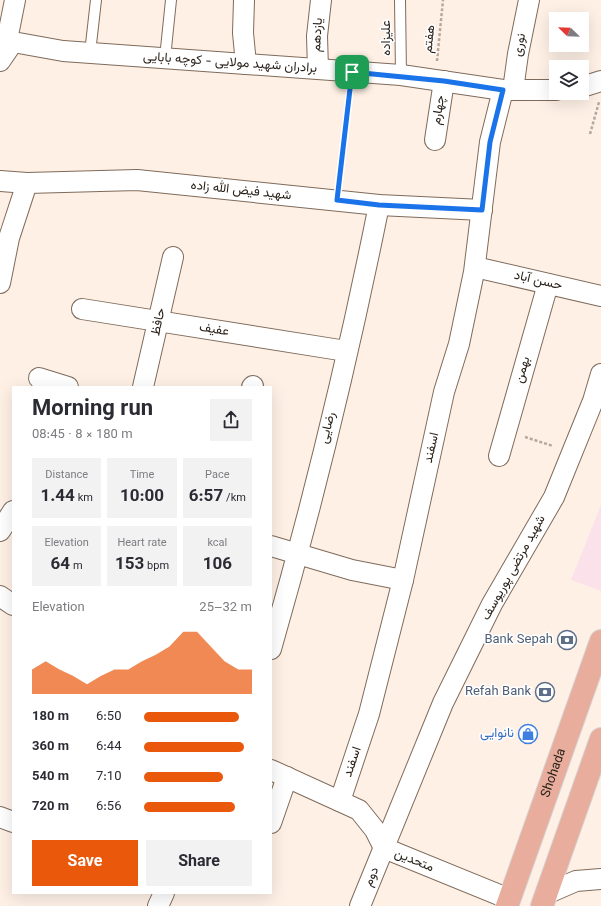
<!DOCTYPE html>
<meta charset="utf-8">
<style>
:root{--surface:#fff;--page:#f2f2f3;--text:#2b2b33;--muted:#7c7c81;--accent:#ea580c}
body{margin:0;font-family:Georgia,Vazirmatn,serif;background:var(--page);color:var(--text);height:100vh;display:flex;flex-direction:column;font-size:15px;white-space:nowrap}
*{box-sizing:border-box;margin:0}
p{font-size:13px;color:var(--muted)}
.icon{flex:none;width:22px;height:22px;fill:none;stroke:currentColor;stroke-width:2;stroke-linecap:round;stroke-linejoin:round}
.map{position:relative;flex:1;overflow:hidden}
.details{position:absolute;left:12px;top:386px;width:260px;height:508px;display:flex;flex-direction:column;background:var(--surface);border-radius:0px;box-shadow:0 4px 16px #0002}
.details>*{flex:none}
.needle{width:26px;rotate:293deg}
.tools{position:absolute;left:549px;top:12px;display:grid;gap:8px}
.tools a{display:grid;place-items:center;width:40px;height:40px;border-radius:0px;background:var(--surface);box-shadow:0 4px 16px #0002;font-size:20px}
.pin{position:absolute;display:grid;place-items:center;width:34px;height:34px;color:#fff;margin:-17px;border-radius:8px;box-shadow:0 2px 6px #0006}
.round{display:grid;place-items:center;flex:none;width:42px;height:42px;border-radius:0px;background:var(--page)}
.head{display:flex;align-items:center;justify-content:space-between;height:68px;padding:0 20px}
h1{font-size:22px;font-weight:700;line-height:30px}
.metrics{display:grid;grid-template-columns:repeat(3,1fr);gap:6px;height:68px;padding:4px 20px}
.metrics div{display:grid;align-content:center;border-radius:0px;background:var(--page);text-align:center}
.metrics b{font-size:17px;font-weight:700}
.metrics small{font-size:11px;font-weight:400}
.metrics p{font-size:11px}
.chart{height:112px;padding:8px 20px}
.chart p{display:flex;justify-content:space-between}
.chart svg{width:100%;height:72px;margin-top:4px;fill:var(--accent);opacity:.7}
.cta{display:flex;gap:8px;margin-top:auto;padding:8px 20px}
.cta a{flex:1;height:46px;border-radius:0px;background:var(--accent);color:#fff;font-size:16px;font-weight:700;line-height:46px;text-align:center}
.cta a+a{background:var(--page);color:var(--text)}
ul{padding:0 20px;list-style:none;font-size:13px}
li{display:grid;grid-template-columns:64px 48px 1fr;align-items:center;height:30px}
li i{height:10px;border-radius:5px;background:var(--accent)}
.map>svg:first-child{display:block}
.commercial{fill:#fbe1e9}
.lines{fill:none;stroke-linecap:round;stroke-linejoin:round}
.service-casing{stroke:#7f6b5b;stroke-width:12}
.minor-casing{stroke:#7f6b5b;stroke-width:22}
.primary-casing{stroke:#d4d2d1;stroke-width:24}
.path{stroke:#b4a89e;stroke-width:2.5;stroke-dasharray:3 2;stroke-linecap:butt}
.service{stroke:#fff;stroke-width:10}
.minor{stroke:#fff;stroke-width:20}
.primary{stroke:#e8ad9c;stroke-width:22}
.route-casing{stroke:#fff;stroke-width:8}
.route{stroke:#1a73e8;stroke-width:5}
.labels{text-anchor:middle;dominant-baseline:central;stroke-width:3;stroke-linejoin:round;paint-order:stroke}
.street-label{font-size:13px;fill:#271f18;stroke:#fff}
.service-label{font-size:13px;fill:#4e5e75;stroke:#fff;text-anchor:end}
.shop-label{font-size:13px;fill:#366cbe;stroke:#fff;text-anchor:end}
</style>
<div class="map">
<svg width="601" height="906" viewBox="0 0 601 906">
<rect width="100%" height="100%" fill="#fef0e5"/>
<polygon class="commercial" points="601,505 601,591 571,580"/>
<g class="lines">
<g class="service-casing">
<g id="service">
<polyline points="400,0 401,75"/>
<polyline points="90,53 96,0"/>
<polyline points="165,58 171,0"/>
</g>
</g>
<g class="minor-casing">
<g id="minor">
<polyline points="244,0 243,33 246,64"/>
<polyline points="0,38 13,42 63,51 401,75 503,90 556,90"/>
<polyline points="7,40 15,0"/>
<polyline points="0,61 13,42"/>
<polyline points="318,69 317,36 321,0"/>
<polyline points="582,87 601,81"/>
<polyline points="513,90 518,54 529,0"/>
<polyline points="435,140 444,81"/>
<polyline points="0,181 27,183 137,180 379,205 482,210"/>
<polyline points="475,267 601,296"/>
<polyline points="0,283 9,238 27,183"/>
<polyline points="82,309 346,351"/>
<polyline points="39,378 68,387"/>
<polyline points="143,387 173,257"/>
<polyline points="252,387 253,386"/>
<polyline points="499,456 548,284"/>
<polyline points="0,531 13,511"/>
<polyline points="271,546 352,570 403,580"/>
<polyline points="0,596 13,605"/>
<path d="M271,649C313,503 349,354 379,205"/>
<polyline points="271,770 359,810 375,830 384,848 509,899"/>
<polyline points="340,801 369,714 403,580 444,392 459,344 474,272 490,142 503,90"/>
<polyline points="0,817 13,822"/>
<polyline points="271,823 287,777"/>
<polyline points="546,894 576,881 601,879"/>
<polyline points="158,906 164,893"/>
<polyline points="360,906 443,703 492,604 554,497 593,401 601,374"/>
</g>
</g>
<g class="primary-casing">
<g id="primary">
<path id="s1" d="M507,906L601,641"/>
<polyline points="542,906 601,739"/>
</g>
</g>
<g class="path">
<polyline points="437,61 443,0"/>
<polyline points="590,134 599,102"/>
<polyline points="339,180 349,92"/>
<polyline points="525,437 553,446"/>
</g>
<use href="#service" class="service"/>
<use href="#minor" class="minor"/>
<use href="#primary" class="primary"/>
</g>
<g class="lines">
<g class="route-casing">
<polygon id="route" points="352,72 444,81 503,90 490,142 482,210 379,205 337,200"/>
</g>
<use href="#route" class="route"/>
</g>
<defs>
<g id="bank-ring" transform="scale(1)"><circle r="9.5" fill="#fff" stroke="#5c6f8a" stroke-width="1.5"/><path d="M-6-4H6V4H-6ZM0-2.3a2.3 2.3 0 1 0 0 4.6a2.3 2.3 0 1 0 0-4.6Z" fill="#5c6f8a"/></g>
<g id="shop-ring" transform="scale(1)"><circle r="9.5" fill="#fff" stroke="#3f7fe0" stroke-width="1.5"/><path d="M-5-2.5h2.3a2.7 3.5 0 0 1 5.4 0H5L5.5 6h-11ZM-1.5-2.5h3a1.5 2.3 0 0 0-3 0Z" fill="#3f7fe0"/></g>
</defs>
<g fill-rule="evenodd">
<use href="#bank-ring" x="567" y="640"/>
<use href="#bank-ring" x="545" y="692"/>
<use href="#shop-ring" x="528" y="734"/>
</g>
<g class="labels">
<g class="street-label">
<text transform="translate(318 35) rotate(-87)">یازدهم</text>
<text transform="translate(387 38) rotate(-90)">علیزاده</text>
<text transform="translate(430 39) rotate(-84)">هفتم</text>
<text transform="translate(520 45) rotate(-79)">نوری</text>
<text transform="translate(230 63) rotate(4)">برادران شهید مولایی - کوچه بابایی</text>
<text transform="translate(439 110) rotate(-81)">چهارم</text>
<text transform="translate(241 191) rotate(6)">شهید فیض الله زاده</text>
<text transform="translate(538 281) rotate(13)">حسن آباد</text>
<text transform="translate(159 322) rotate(-78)">حافظ</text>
<text transform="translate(214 330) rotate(9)">عفیف</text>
<text transform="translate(523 370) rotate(-74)">بهمن</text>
<text transform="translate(328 428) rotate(-76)">رضایی</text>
<text transform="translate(432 448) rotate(-77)">اسفند</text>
<text transform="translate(514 568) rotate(-61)">شهید مرتضی پوریوسف</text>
<text transform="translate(353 762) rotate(-71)">اسفند</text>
<text stroke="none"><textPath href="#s1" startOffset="141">Shohada</textPath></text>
<text transform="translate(414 861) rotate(22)">متحدین</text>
<text transform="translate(372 877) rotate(-68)">دوم</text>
</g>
<g class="service-label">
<text x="553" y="640">Bank Sepah</text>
<text x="531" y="692">Refah Bank</text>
</g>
<g class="shop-label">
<text x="514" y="734">نانوایی</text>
</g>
</g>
</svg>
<div class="tools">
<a><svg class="needle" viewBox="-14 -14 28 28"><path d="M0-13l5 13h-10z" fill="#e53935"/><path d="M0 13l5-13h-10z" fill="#7c7c81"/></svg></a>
<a><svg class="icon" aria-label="layers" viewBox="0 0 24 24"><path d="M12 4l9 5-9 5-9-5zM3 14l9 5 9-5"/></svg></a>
</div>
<div class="pin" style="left:352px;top:72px;background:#1e9e55"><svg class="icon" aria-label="arrive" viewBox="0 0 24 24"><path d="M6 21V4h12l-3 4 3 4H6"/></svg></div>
<section class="details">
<div class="head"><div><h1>Morning run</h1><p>08:45 · 8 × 180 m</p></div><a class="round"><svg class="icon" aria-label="share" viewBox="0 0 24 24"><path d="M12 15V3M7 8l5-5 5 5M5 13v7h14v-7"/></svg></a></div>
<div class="metrics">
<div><p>Distance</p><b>1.44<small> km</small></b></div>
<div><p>Time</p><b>10:00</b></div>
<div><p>Pace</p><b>6:57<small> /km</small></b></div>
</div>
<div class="metrics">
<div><p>Elevation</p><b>64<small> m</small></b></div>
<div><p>Heart rate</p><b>153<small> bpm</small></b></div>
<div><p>kcal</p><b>106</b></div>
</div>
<div class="chart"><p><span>Elevation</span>25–32 m</p>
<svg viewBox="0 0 160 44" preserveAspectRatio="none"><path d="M0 44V29L10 24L20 29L30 33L40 38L50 33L60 29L70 29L80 24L90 20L100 15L110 6L120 6L130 15L140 24L150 29L160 29V44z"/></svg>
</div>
<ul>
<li><b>180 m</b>6:50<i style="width:88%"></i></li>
<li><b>360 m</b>6:44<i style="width:93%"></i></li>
<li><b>540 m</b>7:10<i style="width:73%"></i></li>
<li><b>720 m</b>6:56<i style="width:84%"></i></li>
</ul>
<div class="cta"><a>Save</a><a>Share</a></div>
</section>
</div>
